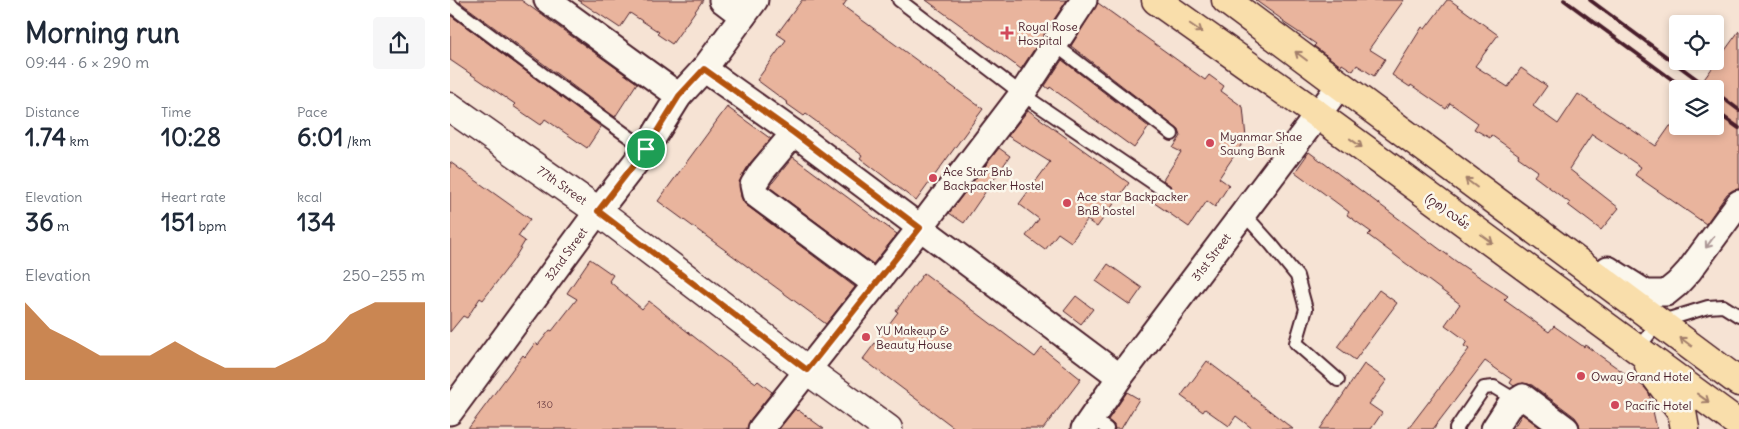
<!DOCTYPE html>
<meta charset="utf-8">
<style>
:root{--surface:#fff;--page:#f6f6f7;--text:#1f2937;--muted:#747a83;--accent:#b45309}
body{margin:0;font-family:Delius,"Noto Sans Myanmar",sans-serif;background:var(--page);color:var(--text);height:100vh;display:flex;flex-direction:column;font-size:19px;white-space:nowrap}
*{box-sizing:border-box;margin:0}
p{font-size:16px;color:var(--muted)}
.icon{flex:none;width:28px;height:28px;fill:none;stroke:currentColor;stroke-width:2;stroke-linecap:round;stroke-linejoin:round}
.map{position:relative;flex:1;overflow:hidden}
.drawer{display:flex;flex-direction:column;background:var(--surface);width:450px}
.drawer>*{flex:none}
.controls{position:absolute;left:1219px;top:15px;display:grid;gap:10px}
.controls a{display:grid;place-items:center;width:55px;height:55px;border-radius:5px;background:var(--surface);box-shadow:0 2px 8px #0003;font-size:25px}
.pin{position:absolute;display:grid;place-items:center;width:42px;height:42px;color:#fff;margin:-21px;border:2px solid #fff;border-radius:50%;box-shadow:0 1px 5px #0007}
.round{display:grid;place-items:center;flex:none;width:52px;height:52px;border-radius:5px;background:var(--page)}
.overview{display:flex;align-items:center;justify-content:space-between;height:85px;padding:0 25px}
h1{font-size:28px;font-weight:700;line-height:38px}
.figures{display:grid;grid-template-columns:repeat(3,1fr);gap:8px;height:85px;padding:5px 25px}
.figures div{display:grid;align-content:center}
.figures b{font-size:25px;font-weight:700}
.figures small{font-size:14px;font-weight:400}
.figures p{font-size:14px}
.chart{height:140px;padding:10px 25px}
.chart p{display:flex;justify-content:space-between}
.chart svg{width:100%;height:90px;margin-top:5px;fill:var(--accent);opacity:.7}
main{display:flex;flex:1;min-height:0}
.map>svg:first-child{display:block}
.building{fill:#e9b49d;stroke:#4a1f2b}
.lines{fill:none;stroke-linecap:round;stroke-linejoin:round}
.lane-casing{stroke:#4a1f2b;stroke-width:16}
.street-casing{stroke:#4a1f2b;stroke-width:29}
.secondary-casing{stroke:#4a1f2b;stroke-width:31}
.primary-casing{stroke:#4a1f2b;stroke-width:31}
.highway-casing{stroke:#4a1f2b;stroke-width:31}
.lane{stroke:#fbf7ec;stroke-width:12}
.street{stroke:#fbf7ec;stroke-width:25}
.secondary{stroke:#fbf7ec;stroke-width:28}
.primary{stroke:#f9deab;stroke-width:28}
.highway{stroke:#f9deab;stroke-width:28}
.rail{stroke:#4a1f2b;stroke-width:4}
.oneway{stroke:#a27e6b}
.oneway2{stroke:#ab9695}
.route-casing{stroke:#fff;stroke-width:10}
.route{stroke:#b45309;stroke-width:6}
.poi-dot{fill:#d1495b;stroke:#fbf7ec;stroke-width:2}
.labels{text-anchor:middle;dominant-baseline:central;stroke-width:5;stroke-linejoin:round;paint-order:stroke}
.number-label{font-size:10px;fill:#724448}
.poi-label{font-size:12px;fill:#4a1f2b;stroke:#fbf7ec;text-anchor:start}
.street-label{font-size:12px;fill:#4a1f2b;stroke:#fbf7ec}
</style>
<main>
<section class="drawer">
<div class="overview"><div><h1>Morning run</h1><p>09:44 · 6 × 290 m</p></div><a class="round"><svg class="icon" aria-label="share" viewBox="0 0 24 24"><path d="M12 15V3M7 8l5-5 5 5M5 13v7h14v-7"/></svg></a></div>
<div class="figures">
<div><p>Distance</p><b>1.74<small> km</small></b></div>
<div><p>Time</p><b>10:28</b></div>
<div><p>Pace</p><b>6:01<small> /km</small></b></div>
</div>
<div class="figures">
<div><p>Elevation</p><b>36<small> m</small></b></div>
<div><p>Heart rate</p><b>151<small> bpm</small></b></div>
<div><p>kcal</p><b>134</b></div>
</div>
<div class="chart"><p><span>Elevation</span>250–255 m</p>
<svg viewBox="0 0 160 44" preserveAspectRatio="none"><path d="M0 44V6L10 19L20 25L30 32L40 32L50 32L60 25L70 32L80 38L90 38L100 38L110 32L120 25L130 12L140 6L150 6L160 6V44z"/></svg>
</div>
</section>
<div class="map">
<svg width="1289" height="429" viewBox="0 0 1289 429">
<rect width="100%" height="100%" fill="#f6e3d4"/>
<filter id="ink" filterUnits="userSpaceOnUse"><feTurbulence type="fractalNoise" baseFrequency=".02" numOctaves="2"/><feDisplacementMap in="SourceGraphic" scale="10" xChannelSelector="R" yChannelSelector="G"/><feConvolveMatrix kernelMatrix="1 2 1 2 8 2 1 2 1" color-interpolation-filters="sRGB"/></filter>
<g filter="url(#ink)">
<g class="building">
<polygon points="11,0 71,0 187,83 165,117 10,2"/>
<polygon points="128,0 253,0 222,44 207,34 209,32 180,13 170,28"/>
<polygon points="352,0 397,0 393,6 533,109 466,201 410,158 412,155 356,114 354,116 337,104 338,103 307,80 336,40 327,34"/>
<polygon points="476,0 617,0 571,69"/>
<polygon points="805,0 954,0 919,49 935,59 924,76 907,65 903,71 892,64 891,66 864,46 866,44 833,22 834,21"/>
<polygon points="997,0 1000,0 1048,35 1025,66 1058,87 1071,68 1097,86 1083,106 1108,124 1128,94 1206,146 1220,126 1265,126 1265,89 1247,89 1289,31 1289,189 1283,190 1277,194 1256,224 1185,175 1191,167 1142,134 1119,169 1169,208 1151,230 1118,205 1120,203 1084,176 1088,171 1068,157 1069,155 1041,135 1040,138 1024,129 1028,123 1000,103 996,109 961,85 960,87 942,75 972,27 975,29"/>
<polygon points="648,3 755,80 759,75 774,86 771,91 793,107 796,138 769,178 779,185 765,207 757,201 739,227 700,200 704,194 714,199 718,198 722,195 722,187 713,180 731,152 723,148 731,136 729,130 621,46"/>
<polygon points="0,15 151,127 137,148 95,119 91,125 63,106 65,104 0,60"/>
<polygon points="612,60 699,127 684,148 600,87 599,89 595,86"/>
<polygon points="277,107 321,139 300,163 289,182 291,197 296,205 405,287 376,324 208,201"/>
<polygon points="578,110 679,183 647,227 637,220 621,242 608,233 595,250 576,236 589,219 569,204 600,162 558,136"/>
<polygon points="549,148 560,156 514,223 499,213"/>
<polygon points="859,152 1007,262 1058,296 1054,300 1099,332 1104,326 1134,347 1135,345 1194,387 1199,393 1207,429 1130,429 1129,423 1125,417 1082,385 1073,383 1064,386 1060,383 1062,380 1035,361 983,429 958,429 1019,349 1014,346 1017,341 995,325 1010,304 918,235 921,232 897,215 899,212 845,172"/>
<polygon points="343,157 447,234 423,264 319,187"/>
<polygon points="0,162 80,219 68,236 75,241 62,262 33,300 30,298 17,318 13,316 0,332"/>
<polygon points="140,259 163,275 159,281 192,309 199,301 220,318 270,357 306,383 308,381 322,392 300,420 297,429 18,429 73,355 75,357 85,343 88,345 100,330 102,331 127,299 117,293"/>
<polygon points="658,264 692,288 680,305 646,281"/>
<polygon points="474,273 585,357 592,348 631,379 593,429 506,429 413,359 448,312 446,311"/>
<polygon points="929,290 947,303 905,360 887,347"/>
<polygon points="626,296 643,309 631,324 614,311"/>
<polygon points="757,361 802,395 801,396 843,429 803,429 786,416 779,426 755,409 753,412 731,396"/>
<polygon points="914,364 937,380 919,404 932,413 921,429 870,429"/>
<polygon points="677,392 689,399 671,429 665,429 664,425 658,420"/>
<polygon points="345,409 347,411 348,410 374,429 329,429"/>
<polygon points="1072,414 1092,429 1063,429"/>
</g>
<g class="lines">
<g class="lane-casing">
<g id="lane">
<polyline points="449,0 572,94 715,191"/>
<polyline points="0,5 103,82 196,149"/>
<polyline points="604,44 722,134"/>
<polyline points="794,214 821,244 847,276 856,309 846,343 888,380"/>
<polyline points="1187,349 1209,322 1258,307 1273,306 1289,316"/>
<polyline points="642,418 657,429"/>
<polyline points="1006,429 1034,388 1044,387 1067,401"/>
</g>
</g>
<g class="street-casing">
<g id="street">
<polyline points="97,0 229,96"/>
<polyline points="272,0 293,16"/>
<polyline points="254,69 344,133 670,377"/>
<polyline points="344,133 312,171 303,185 305,194 426,284"/>
<polyline points="1158,269 1196,293 1216,293 1227,284 1239,271 1289,203"/>
<polyline points="0,412 148,211 196,149 229,96 254,69 305,0"/>
<polyline points="311,429 470,228 572,94 634,0"/>
<polyline points="634,429 670,377 890,85"/>
<polyline points="1044,429 1059,406 1073,397 1116,429"/>
</g>
</g>
<g class="secondary-casing">
<polyline id="secondary" points="0,107 148,211 357,370 438,429"/>
</g>
<g class="primary-casing">
<g id="primary">
<polyline points="706,0 867,114 1289,424"/>
<polyline points="776,0 1289,382"/>
</g>
</g>
<g class="highway-casing">
<polyline id="highway" points="1197,357 1200,369 1232,412 1235,429"/>
</g>
<use href="#lane" class="lane"/>
<use href="#street" class="street"/>
<use href="#secondary" class="secondary"/>
<use href="#primary" class="primary"/>
<use href="#highway" class="highway"/>
<g class="rail">
<polyline points="1114,0 1235,89"/>
<polyline points="1140,0 1260,89"/>
<polyline points="1265,92 1289,110"/>
<polyline points="1265,111 1289,128"/>
</g>
</g>
<defs><path id="oneway-shaft" d="M-6 0H5M1.5-3L5.5 0L1.5 3" fill="none" stroke-width="1.6" stroke-linecap="round" stroke-linejoin="round" transform="scale(1.25)"/></defs>
<g class="oneway">
<use href="#oneway-shaft" transform="translate(746 28) rotate(35)"/>
<use href="#oneway-shaft" transform="translate(851 56) rotate(-143)"/>
<use href="#oneway-shaft" transform="translate(906 143) rotate(36)"/>
<use href="#oneway-shaft" transform="translate(1021 183) rotate(-143)"/>
<use href="#oneway-shaft" transform="translate(1037 239) rotate(36)"/>
<use href="#oneway-shaft" transform="translate(1236 342) rotate(-143)"/>
<use href="#oneway-shaft" transform="translate(1253 398) rotate(36)"/>
</g>
<use class="oneway2" href="#oneway-shaft" transform="translate(1260 242) rotate(126)"/>
</g>
<g class="lines" filter="url(#ink)">
<g class="route-casing">
<polygon id="route" points="254,69 344,133 470,228 357,370 148,211 196,149 229,96"/>
</g>
<use href="#route" class="route"/>
</g>
<g class="poi-dot">
<path d="M554.5 25.5h5v5h5v5h-5v5h-5v-5h-5v-5h5z"/>
<circle cx="760" cy="143" r="5"/>
<circle cx="483" cy="178" r="5"/>
<circle cx="617" cy="203" r="5"/>
<circle cx="416" cy="337" r="5"/>
<circle cx="1131" cy="376" r="5"/>
<circle cx="1165" cy="405" r="5"/>
</g>
<g class="labels">
<g class="number-label">
<text x="95" y="404">130</text>
</g>
<g class="poi-label">
<text x="568" y="26">Royal Rose<tspan x="568" dy="14">Hospital</tspan></text>
<text x="770" y="136">Myanmar Shae<tspan x="770" dy="14">Saung Bank</tspan></text>
<text x="493" y="171">Ace Star Bnb<tspan x="493" dy="14">Backpacker Hostel</tspan></text>
<text x="627" y="196">Ace star Backpacker<tspan x="627" dy="14">BnB hostel</tspan></text>
<text x="426" y="330">YU Makeup &amp;<tspan x="426" dy="14">Beauty House</tspan></text>
<text x="1141" y="376">Oway Grand Hotel</text>
<text x="1175" y="405">Pacific Hotel</text>
</g>
<g class="street-label">
<text transform="translate(112 185) rotate(35)">77th Street</text>
<text transform="translate(998 211) rotate(36)">(၇၈) လမ်း</text>
<text transform="translate(116 254) rotate(-54)">32nd Street</text>
<text transform="translate(761 257) rotate(-53)">31st Street</text>
</g>
</g>
</svg>
<div class="controls">
<a><svg class="icon" aria-label="locate" viewBox="0 0 24 24"><circle cx="12" cy="12" r="6"/><path d="M12 2v4M12 18v4M2 12h4M18 12h4"/></svg></a>
<a><svg class="icon" aria-label="layers" viewBox="0 0 24 24"><path d="M12 4l9 5-9 5-9-5zM3 14l9 5 9-5"/></svg></a>
</div>
<div class="pin" style="left:196px;top:149px;background:#1e9e55"><svg class="icon" aria-label="arrive" viewBox="0 0 24 24"><path d="M6 21V4h12l-3 4 3 4H6"/></svg></div>
</div>
</main>
